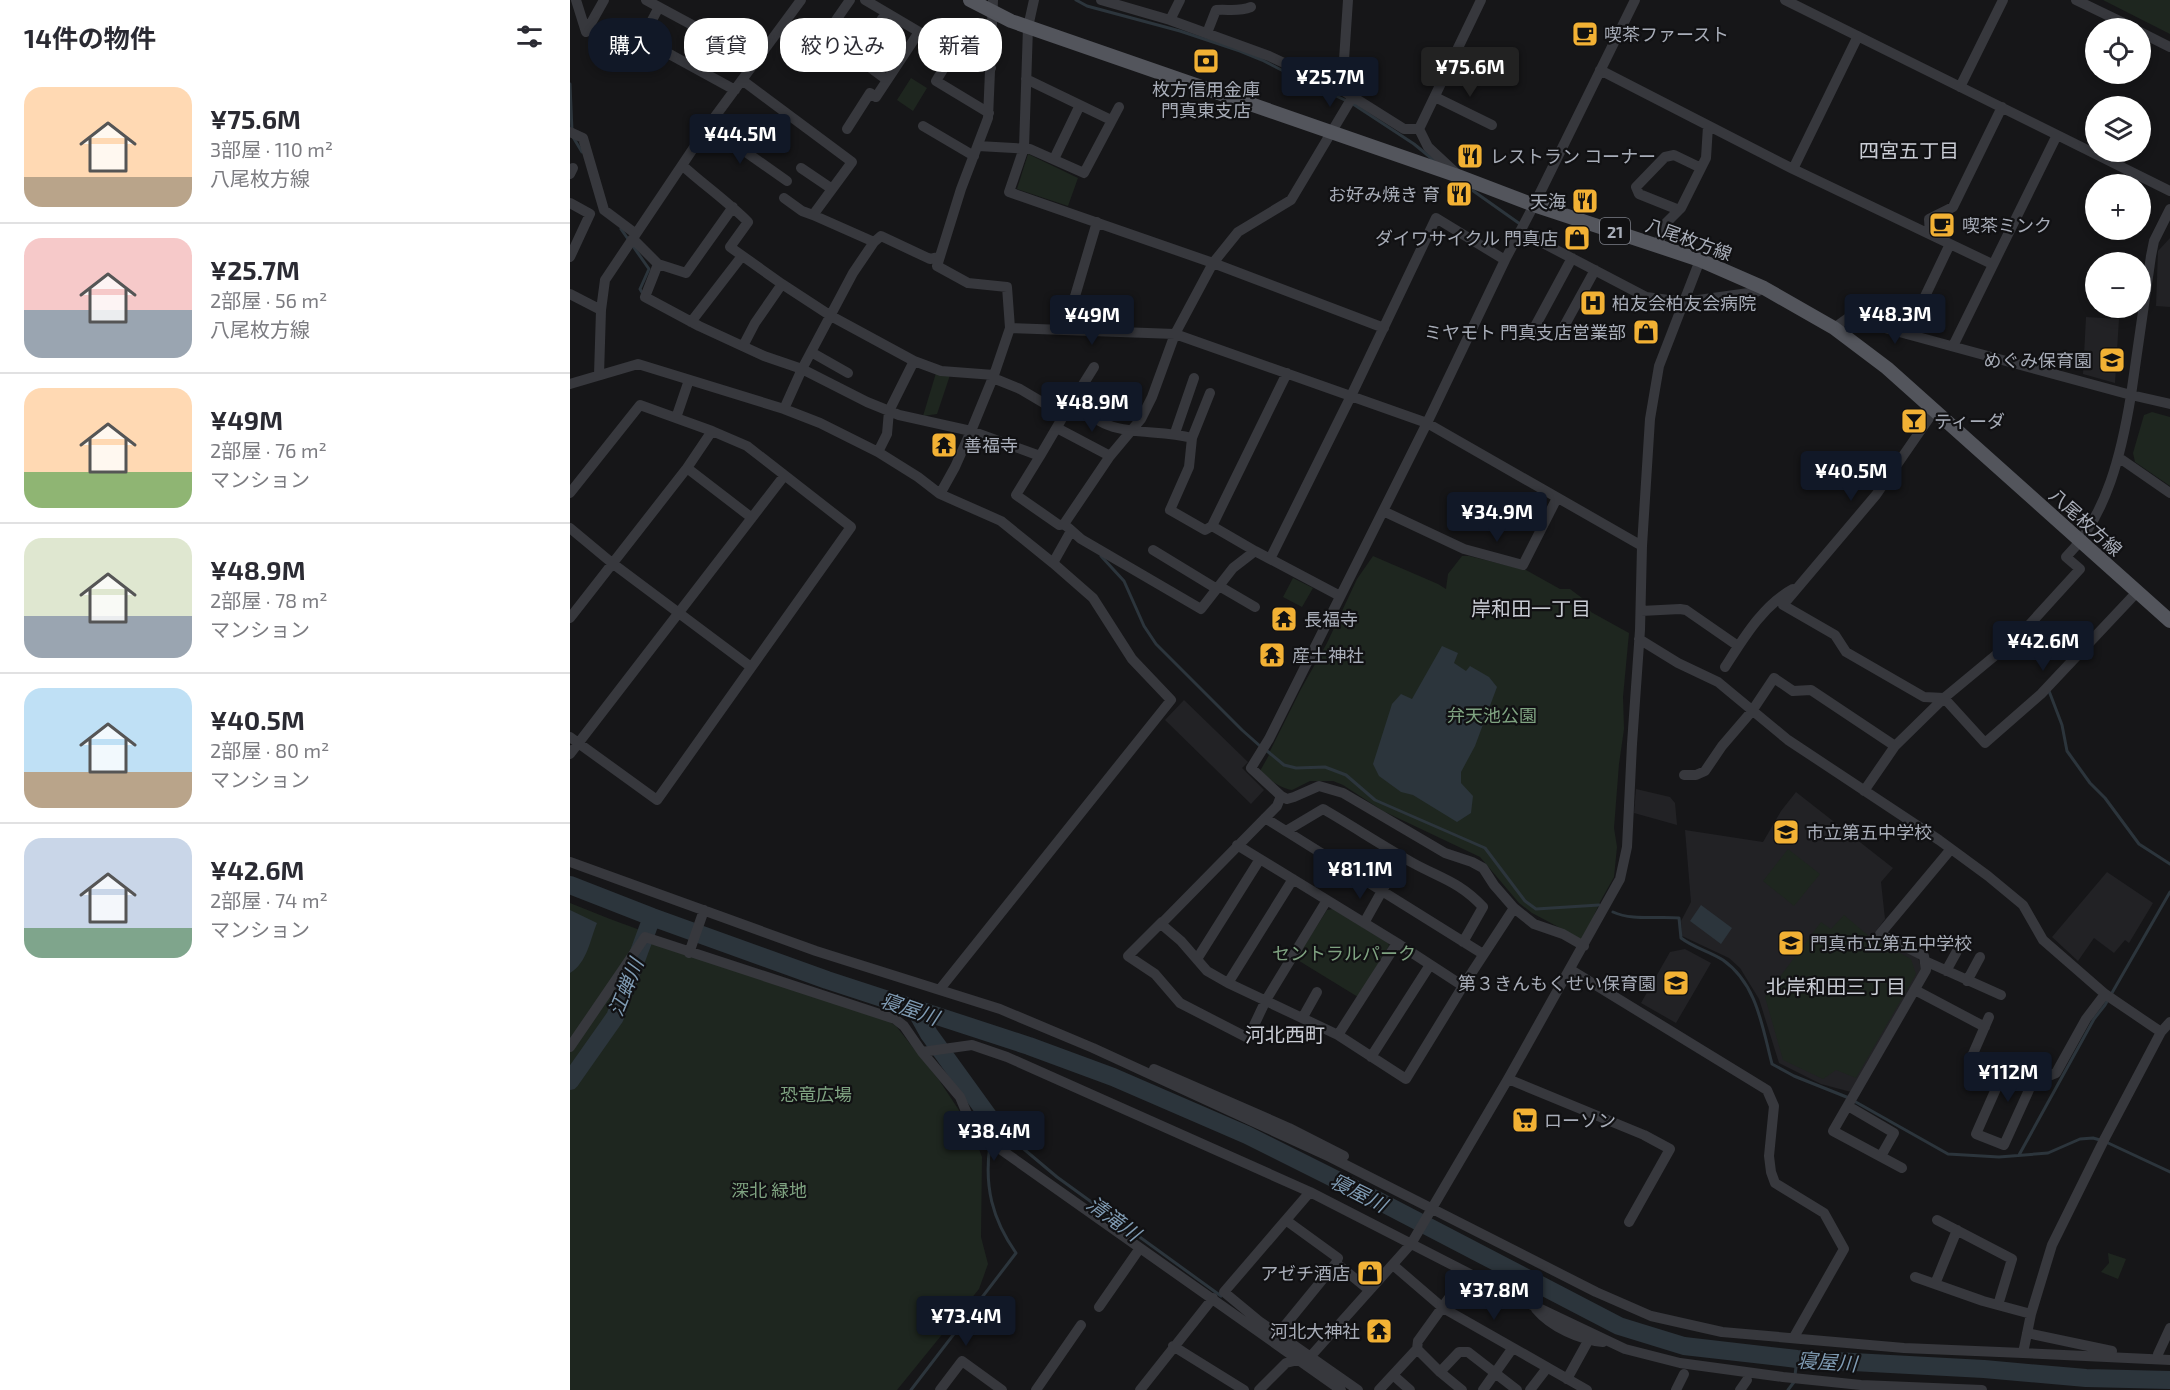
<!DOCTYPE html>
<html lang="ja">
<meta charset="utf-8">
<style>
body{margin:0;font-family:"Exo 2","Noto Sans JP",sans-serif;background:#f7f7f7;color:#2b2b33;height:100vh;display:flex;flex-direction:column;font-size:22px;white-space:nowrap}
*{box-sizing:border-box;margin:0}
p{font-size:20px;color:#7c7c81}
.icon{flex:none;width:33px;height:33px;fill:none;stroke:currentColor;stroke-width:2;stroke-linecap:round;stroke-linejoin:round}
.map{position:relative;flex:1;overflow:hidden}
.panel{display:flex;flex-direction:column;background:#fff;width:570px}
.panel>*{flex:none}
.guide{position:absolute;left:18px;top:18px;width:570px;height:54px;display:flex;gap:12px}
.tools{position:absolute;left:1515px;top:18px;display:grid;gap:12px}
.tools a{display:grid;place-items:center;width:66px;height:66px;border-radius:50%;background:#fff;box-shadow:0 3px 9px #0003;font-size:30px}
.price{position:absolute;translate:-50% -51px;padding:0 14px;border-radius:6px;background:#111827;color:#fff;font-size:20px;line-height:39px;filter:drop-shadow(0 2px 3px #0008)}
.price::after{content:'';position:absolute;left:50%;top:36px;width:18px;height:14px;margin-left:-9px;background:inherit;clip-path:polygon(0 0,100% 0,50% 100%)}
.price.on{background:#222;color:#fff}
ul{padding:0;list-style:none}
li{display:flex;align-items:center;gap:18px;height:150px;padding:0 24px}
li+li{border-top:2px solid #e1e1e2}
li span{display:grid;place-items:center;flex:none;width:168px;height:120px;border-radius:18px;color:#555}
li>.icon{margin-inline-start:auto}
span .icon{width:72px;height:72px;fill:#fffc;stroke-width:1}
li b{font-size:26px}
h2{display:flex;justify-content:space-between;align-items:center;height:72px;padding:0 24px;font-size:26px}
.tag{padding:0 21px;border-radius:24px;background:#fff;box-shadow:0 3px 9px #0003;font-size:21px;line-height:54px}
.tag.on{background:#111827;color:#fff}
main{display:flex;flex:1;min-height:0}
.map>svg:first-child{display:block}
.built{fill:#222225}
.green{fill:#1e261f}
.water{fill:#2c353c}
.lines{fill:none;stroke-linecap:round;stroke-linejoin:round}
.stream{stroke:#2c353c;stroke-width:3}
.river{stroke:#2c353c;stroke-width:18}
.minor{stroke:#37383d;stroke-width:10}
.major{stroke:#53555c;stroke-width:14}
.labels{text-anchor:middle;dominant-baseline:central;stroke-width:4.5;stroke-linejoin:round;paint-order:stroke}
.shield{fill:#111113;stroke:#7b7e86;stroke-width:1.5}
.shield-label{font-size:16px;font-weight:bold;fill:#a8adb8}
.poi-label{font-size:18px;fill:#a8adb8;stroke:#111113;text-anchor:start}
.street-label{font-size:18px;fill:#a8adb8;stroke:#111113}
.park-label{font-size:18px;fill:#7fa381;stroke:#111113}
.neighbourhood-label{font-size:20px;fill:#c9ccd4;stroke:#111113}
.water-label{font-size:20px;font-style:italic;fill:#7f9bb3;stroke:#111113}
</style>
<main>
<section class="panel">
<h2>14件の物件<svg class="icon" aria-label="filters" viewBox="0 0 24 24"><path d="M4 7h16M4 17h16"/><circle cx="9" cy="7" r="2"/><circle cx="15" cy="17" r="2"/></svg></h2>
<ul>
<li><span style="background:linear-gradient(#ffd9b3 75%,#b9a48a 0)"><svg class="icon" aria-label="home" viewBox="0 0 24 24"><path d="M3 11l9-7 9 7M6 9v11h12V9"/></svg></span><div><b>¥75.6M</b><p>3部屋 · 110 m²</p><p>八尾枚方線</p></div></li>
<li><span style="background:linear-gradient(#f6c9c9 60%,#9aa5b1 0)"><svg class="icon" aria-label="home" viewBox="0 0 24 24"><path d="M3 11l9-7 9 7M6 9v11h12V9"/></svg></span><div><b>¥25.7M</b><p>2部屋 · 56 m²</p><p>八尾枚方線</p></div></li>
<li><span style="background:linear-gradient(#ffd9b3 70%,#8fb573 0)"><svg class="icon" aria-label="home" viewBox="0 0 24 24"><path d="M3 11l9-7 9 7M6 9v11h12V9"/></svg></span><div><b>¥49M</b><p>2部屋 · 76 m²</p><p>マンション</p></div></li>
<li><span style="background:linear-gradient(#dfe7d0 65%,#9aa5b1 0)"><svg class="icon" aria-label="home" viewBox="0 0 24 24"><path d="M3 11l9-7 9 7M6 9v11h12V9"/></svg></span><div><b>¥48.9M</b><p>2部屋 · 78 m²</p><p>マンション</p></div></li>
<li><span style="background:linear-gradient(#bfe0f5 70%,#b9a48a 0)"><svg class="icon" aria-label="home" viewBox="0 0 24 24"><path d="M3 11l9-7 9 7M6 9v11h12V9"/></svg></span><div><b>¥40.5M</b><p>2部屋 · 80 m²</p><p>マンション</p></div></li>
<li><span style="background:linear-gradient(#c9d6e8 75%,#7fa58c 0)"><svg class="icon" aria-label="home" viewBox="0 0 24 24"><path d="M3 11l9-7 9 7M6 9v11h12V9"/></svg></span><div><b>¥42.6M</b><p>2部屋 · 74 m²</p><p>マンション</p></div></li>
</ul>
</section>
<div class="map">
<svg width="1600" height="1390" viewBox="0 0 1600 1390">
<rect width="100%" height="100%" fill="#161618"/>
<path class="built" d="M1600 238V307L1586 306 1588 251Z
M1516 317 1549 319 1545 383 1513 374Z
M614 700 678 762 672 768 694 790 681 804 595 720Z
M1066 789 1100 797 1105 803 1107 825 1064 813Z
M1226 792 1323 868 1311 882 1315 919 1303 935 1348 958 1352 969 1281 1092 1251 1084 1209 1063 1189 999 1170 968 1159 958 1112 936 1111 921 1121 902 1115 830 1193 842 1211 811Z
M1537 872 1583 903 1559 943 1555 940 1544 953 1524 938 1508 961 1482 937Z
M1115 949 1141 963 1106 1023 1071 1003 1100 952Z"/>
<path class="green" d="M1532 0H1600V34L1533 0Z
M341 78 357 88 343 111 327 100Z
M458 154 508 178 498 206 447 189Z
M366 373 380 375 367 414 353 416Z
M1582 412 1600 417V486L1565 462 1563 453 1574 415Z
M803 556 868 584 876 589 878 574 892 556H899L956 570 990 589H1000L1012 598 1021 612 1059 633 1053 697 1054 729 1049 764 1044 828 1047 847 1044 877 1030 902 1022 920 1011 939 962 913 949 903 910 857 813 811 773 785 763 781H740L722 790C710 788 700 780 690 771L699 755 675 733 699 753 731 689 757 643 787 579Z
M723 578 743 588 732 607 713 597Z
M1218 849 1250 874 1224 906 1193 881Z
M0 903 40 919 318 1021 326 1026 369 1080 402 1130 412 1157 411 1237 418 1264 409 1289 327 1390H0Z
M763 909 818 943 819 946 788 997 726 959 757 910Z
M1274 915 1301 938 1341 959 1346 974 1286 1078 1266 1070 1253 1079 1213 1060 1195 997 1251 922 1261 929Z
M1538 1253 1556 1259 1548 1279 1531 1272 1539 1263Z"/>
<path class="water" d="M872 646 888 653 884 663 896 671 900 666 919 677 927 687 905 746 891 772V783L903 796 901 813 887 822 843 795 831 792 809 776 803 764 822 704 831 694 842 699Z
M1131 905 1162 928 1151 944 1120 921Z
M0 910 27 923C20 940 17 963 0 973Z"/>
<g class="lines">
<path class="stream" d="M506 0 517 6 610 31 670 51 692 60 729 79 777 101
M0 84 2 131
M783 104 844 144 866 162
M3 137 12 152
M892 183 950 224
M51 229 79 269 70 289 73 294
M531 556 554 581 574 626 586 644 672 730 690 746
M1479 691 1492 725 1497 751 1520 783 1535 798 1569 844 1600 864
M696 750 714 765 726 768 755 767 776 775 805 800 915 848 955 901 966 909 1029 905
M1043 912C1062 921 1087 916 1109 918L1111 938C1124 948 1139 951 1153 960 1187 984 1192 1026 1202 1064L1224 1076 1279 1098
M1284 1101 1378 1154 1429 1157 1478 1153 1510 1139 1523 1138 1530 1140
M421 1138 424 1124 487 1177 651 1296
M1536 1142 1600 1172
M1449 1155 1524 1019 1535 1005 1600 892
M1225 1375 1227 1359
M341 1390 446 1253C422 1219 414 1186 420 1145
M1218 1390 1224 1382"/>
<path class="river" d="M0 885 82 917 257 980 459 1046 543 1077 677 1135 807 1200 1049 1326 1114 1346 1227 1359 1414 1369 1516 1378 1600 1380
M345 1009 359 1034 424 1124
M0 1081 45 1017 82 917"/>
<path class="minor" d="M6 0 16 32 34 0
M76 0 187 60
M295 0 351 33 421 68
M464 0 458 27 454 148 439 192 643 263 814 328
M531 0 600 20 699 56 772 90
M778 0 772 90 834 129H849
M1215 0 1600 191
M1506 0 1564 28
M89 7 72 39 165 90
M316 13 286 57 317 80
M600 20 610 0
M1570 32 1600 47
M637 33 646 10C659 9 668 12 681 7
M255 36 280 0
M385 50 366 81 419 113
M1030 70 1223 169 1422 264
M456 79 541 120
M172 80 282 162 243 215 304 242
M1390 87 1433 0
M865 97 922 125
M139 126 217 181
M353 126 404 156
M277 129 300 93 306 97 349 32
M849 129 911 0
M849 129 858 147 887 174
M0 132 13 138 34 210 66 234
M408 146 460 149 514 173 549 107
M484 159 510 105
M113 166C134 185 158 202 178 222L160 247 212 284 261 316 344 361 371 371 424 375
M231 168 262 189
M1223 169 1288 36
M0 174 3 168
M214 198 232 211 243 215
M0 203 20 214 0 257
M1600 209 1584 241 1581 256 1561 395 1600 404
M1109 210 1069 194 1066 187 1095 157 1104 155 1131 168
M950 231 1076 297 1114 302 1186 292 1194 288
M1360 234 1359 219 1383 207 1432 107
M63 239 88 264 116 273 163 207
M1088 245 1096 223 1111 208 1136 158 1138 126
M88 264 75 297 129 326 194 356 232 369 297 402 329 415 401 431 470 456 494 415
M0 294 31 310
M121 322 172 256
M440 328 605 334 857 423 1072 546
M1264 328 1278 318 1561 395C1552 451 1537 516 1496 557L1510 569 1450 635 1374 698 1325 746 1294 791
M495 330 527 222
M992 330 1025 270
M962 332 1002 258
M1337 334 1380 244
M173 346 185 323 212 284
M1383 346 1487 135
M241 352 278 373
M29 375 31 310 35 280 141 122 231 0
M423 378 450 389 494 415 524 367
M0 384 68 364 214 409 250 423 308 452 348 477 370 494 431 521 483 563 523 598 562 659 601 700 370 989
M640 393 622 438 619 467 600 510 635 530 642 526
M506 395C530 443 580 426 622 438
M214 409 232 369 283 273 304 242 311 236 360 259 369 257
M1364 411 1306 495 1213 605 1265 635 1276 652 1354 697 1374 698 1415 743 1471 694 1567 592
M106 418 119 380
M487 428 540 456
M605 433 624 378
M308 452 317 434 319 411 344 361
M470 456 446 495 489 525 494 524
M1548 457 1600 493
M117 468 182 518
M0 493 70 405 142 431 177 446 281 527 87 800 0 737
M370 494 385 467 401 431 424 375 440 328 437 287 398 283 367 266 391 189 418 118 423 0
M813 511 894 549 953 565 987 498
M0 528 42 563 181 667
M583 550 647 589
M685 551 642 526 717 373
M700 559 781 396 866 218 935 260
M483 563 501 531
M649 586 685 607
M770 596 685 551 663 568 631 609 511 539 494 524 540 456 571 419 582 397 605 334 643 263 668 232 721 200 783 96
M1071 611 1110 609 1116 610 1168 646
M0 618 117 468 142 431
M1069 639 1108 663 1148 682 1218 740 1369 840 1418 876 1453 905 1473 940 1535 994 1591 1032
M1155 667C1173 639 1193 605 1223 589
M0 754 214 476
M1114 775H1126L1135 771 1152 746 1182 711 1204 678 1223 691 1241 690 1325 746
M711 796 717 799 724 797 749 786 773 793 875 853 902 862 913 868 924 885 944 908
M695 818 913 954
M716 831 753 809 755 810C784 827 813 846 843 863 870 878 890 882 913 907L893 942
M667 845 827 943 893 986
M0 862 246 951 430 1009 523 1048 760 1157 1026 1292 1081 1316 1152 1332 1334 1348 1453 1353 1461 1314 1482 1245 1535 1138 1591 1032 1600 1022
M592 922 558 956 585 974 610 1003 678 1038 696 1000 757 900
M794 923 831 857
M1014 946 993 934 964 924 944 908 893 986 836 1079 768 1035 658 983 637 971 611 941 591 924 707 806 711 796 681 768 699 739 857 423 935 260 964 205 1065 0
M119 953 134 910
M627 959 690 859
M1355 961 1431 995
M1001 970 1197 1090 1204 1106 1199 1156 1201 1172 1205 1183 1254 1213 1274 1249 1224 1337
M1376 971 1391 944
M1397 981 1410 957
M658 983 723 879
M1345 990 1415 1027
M733 1017 747 992
M768 1035 827 943
M0 1047 75 937 325 1019 334 1026 352 1052 390 1097 403 1128 413 1137 771 1390
M352 1052 402 1045 437 1057 740 1192 939 1294 1055 1349 1110 1363 1213 1377 1291 1385 1412 1390
M801 1057 860 965
M1399 1063 1419 1017
M584 1069 719 1128 774 1156
M1468 1070 1434 1145 1406 1134 1440 1057 1481 1075 1486 1073 1516 1019 1535 994
M938 1079 1074 1135 1100 1149 1059 1222
M1278 1106 1324 1133 1311 1156
M1332 1168 1263 1131 1356 970 1354 956 1310 934 1381 849
M740 1192 654 1292 689 1321 788 1390
M1367 1220 1442 1259 1428 1305
M717 1221 768 1258 766 1263 799 1290
M823 1265 873 1308 1017 1390
M1345 1277 1413 1301 1461 1314
M1365 1284 1387 1230
M529 1307 570 1248
M966 1309C981 1327 1010 1340 1033 1342
M1457 1333 1542 1351
M708 1334 766 1263
M603 1346 674 1390
M847 1349 870 1372 892 1390
M1453 1353 1600 1360
M1588 1354 1600 1328
M870 1372 889 1352H898L947 1390
M823 1375 840 1390
M997 1379 1018 1341
M370 1390 392 1361 432 1390
M466 1390 511 1325
M570 1390 643 1298
M689 1390 716 1363 740 1357 841 1244 938 1079 1050 879 1057 847 1062 744 1070 630 1072 546 1080 419 1089 366 1130 260
M809 1390 847 1349 848 1341 897 1273
M913 1390 942 1349
M960 1390 977 1368
M1106 1390 1114 1374
M1170 1390 1177 1380"/>
<path class="major" d="M400 0 441 21 888 176 964 205 1130 260 1194 288 1264 328 1317 368 1600 621"/>
</g>
<defs>
<symbol id="cafe-square" viewBox="-11 -11 22 22"><rect x="-9" y="-9" width="18" height="18" rx="4" fill="#f2b134" stroke="#111113"/><path d="M-5.5-4.5H6V0H3Q3 3.5 0 3.5H-2.5Q-5.5 3.5-5.5 0ZM3-3.2v2h1.7v-2ZM-6 4.5H4V6H-6Z" fill="#111"/></symbol>
<symbol id="bank-square" viewBox="-11 -11 22 22"><rect x="-9" y="-9" width="18" height="18" rx="4" fill="#f2b134" stroke="#111113"/><path d="M-6-4H6V4H-6ZM0-2.3a2.3 2.3 0 1 0 0 4.6a2.3 2.3 0 1 0 0-4.6Z" fill="#111"/></symbol>
<symbol id="restaurant-square" viewBox="-11 -11 22 22"><rect x="-9" y="-9" width="18" height="18" rx="4" fill="#f2b134" stroke="#111113"/><path d="M-5-6h1v4h1v-4h1v4h1v-4h1v5L-1.5 .5V6h-2V.5L-5-1ZM5-6V6H3V1.5H1.5Q1.5-4 5-6Z" fill="#111"/></symbol>
<symbol id="shop-square" viewBox="-11 -11 22 22"><rect x="-9" y="-9" width="18" height="18" rx="4" fill="#f2b134" stroke="#111113"/><path d="M-5-2.5h2.3a2.7 3.5 0 0 1 5.4 0H5L5.5 6h-11ZM-1.5-2.5h3a1.5 2.3 0 0 0-3 0Z" fill="#111"/></symbol>
<symbol id="hospital-square" viewBox="-11 -11 22 22"><rect x="-9" y="-9" width="18" height="18" rx="4" fill="#f2b134" stroke="#111113"/><path d="M-5-5h3v3.5h4V-5h3V5h-3V1.5h-4V5h-3Z" fill="#111"/></symbol>
<symbol id="school-square" viewBox="-11 -11 22 22"><rect x="-9" y="-9" width="18" height="18" rx="4" fill="#f2b134" stroke="#111113"/><path d="M0-5L7-2L0 1L-7-2ZM-4 1L0 2.5L4 1V4Q0 6-4 4Z" fill="#111"/></symbol>
<symbol id="bar-square" viewBox="-11 -11 22 22"><rect x="-9" y="-9" width="18" height="18" rx="4" fill="#f2b134" stroke="#111113"/><path d="M-6-5H6L.8 .8V4.5H3.5V6h-7V4.5H-.8V.8Z" fill="#111"/></symbol>
<symbol id="temple-square" viewBox="-11 -11 22 22"><rect x="-9" y="-9" width="18" height="18" rx="4" fill="#f2b134" stroke="#111113"/><path d="M0-6L5-2H3V0L6.5 2.5H4V6H1.5V3h-3V6H-4V2.5H-6.5L-3 0V-2H-5Z" fill="#111"/></symbol>
<symbol id="supermarket-square" viewBox="-11 -11 22 22"><rect x="-9" y="-9" width="18" height="18" rx="4" fill="#f2b134" stroke="#111113"/><path d="M-6-5.5h2.5l.6 2H6L4.5 2H-2.5L-4.4-4H-6ZM-1.5 3.2a1.3 1.3 0 1 0 .1 0ZM3 3.2a1.3 1.3 0 1 0 .1 0Z" fill="#111"/></symbol>
</defs>
<g fill-rule="evenodd">
<use href="#cafe-square" x="1000" y="19" width="30" height="30"/>
<use href="#bank-square" x="621" y="46" width="30" height="30"/>
<use href="#restaurant-square" x="885" y="141" width="30" height="30"/>
<use href="#restaurant-square" x="874" y="179" width="30" height="30"/>
<use href="#restaurant-square" x="1000" y="186" width="30" height="30"/>
<use href="#cafe-square" x="1357" y="210" width="30" height="30"/>
<use href="#shop-square" x="992" y="223" width="30" height="30"/>
<use href="#hospital-square" x="1008" y="288" width="30" height="30"/>
<use href="#shop-square" x="1061" y="317" width="30" height="30"/>
<use href="#school-square" x="1527" y="345" width="30" height="30"/>
<use href="#bar-square" x="1329" y="406" width="30" height="30"/>
<use href="#temple-square" x="359" y="430" width="30" height="30"/>
<use href="#temple-square" x="699" y="604" width="30" height="30"/>
<use href="#temple-square" x="687" y="640" width="30" height="30"/>
<use href="#school-square" x="1201" y="817" width="30" height="30"/>
<use href="#school-square" x="1206" y="928" width="30" height="30"/>
<use href="#school-square" x="1091" y="968" width="30" height="30"/>
<use href="#supermarket-square" x="940" y="1105" width="30" height="30"/>
<use href="#shop-square" x="785" y="1258" width="30" height="30"/>
<use href="#temple-square" x="794" y="1316" width="30" height="30"/>
</g>
<g class="labels">
<rect class="shield" x="1030" y="218" width="30" height="26" rx="4.5"/>
<g class="shield-label">
<text x="1045" y="231">21</text>
</g>
<g class="poi-label">
<text x="1034" y="34">喫茶ファースト</text>
<text x="636" y="89" text-anchor="middle">枚方信用金庫<tspan x="636" dy="21">門真東支店</tspan></text>
<text x="920" y="156">レストラン コーナー</text>
<text x="870" y="194" text-anchor="end">お好み焼き 育</text>
<text x="996" y="201" text-anchor="end">天海</text>
<text x="1392" y="225">喫茶ミンク</text>
<text x="988" y="238" text-anchor="end">ダイワサイクル 門真店</text>
<text x="1042" y="303">柏友会柏友会病院</text>
<text x="1056" y="332" text-anchor="end">ミヤモト 門真支店営業部</text>
<text x="1522" y="360" text-anchor="end">めぐみ保育園</text>
<text x="1364" y="421">ティーダ</text>
<text x="394" y="445">善福寺</text>
<text x="734" y="619">長福寺</text>
<text x="722" y="655">産土神社</text>
<text x="1236" y="832">市立第五中学校</text>
<text x="1240" y="943">門真市立第五中学校</text>
<text x="1086" y="983" text-anchor="end">第３きんもくせい保育園</text>
<text x="974" y="1120">ローソン</text>
<text x="780" y="1273" text-anchor="end">アゼチ酒店</text>
<text x="790" y="1331" text-anchor="end">河北大神社</text>
</g>
<g class="street-label">
<text transform="translate(1119 239) rotate(20)">八尾枚方線</text>
<text transform="translate(1516 522) rotate(42)">八尾枚方線</text>
</g>
<g class="park-label">
<text x="922" y="715">弁天池公園</text>
<text x="774" y="953">セントラルパーク</text>
<text x="246" y="1094">恐竜広場</text>
<text x="199" y="1190">深北 緑地</text>
</g>
<g class="neighbourhood-label">
<text x="1339" y="150">四宮五丁目</text>
<text x="961" y="608">岸和田一丁目</text>
<text x="1266" y="986">北岸和田三丁目</text>
<text x="715" y="1034">河北西町</text>
</g>
<g class="water-label">
<text transform="translate(55 987) rotate(-68)">江蝉川</text>
<text transform="translate(340 1008) rotate(19)">寝屋川</text>
<text transform="translate(789 1192) rotate(27)">寝屋川</text>
<text transform="translate(544 1218) rotate(36)">清滝川</text>
<text transform="translate(1257 1361) rotate(4)">寝屋川</text>
</g>
</g>
</svg>
<div class="tools">
<a><svg class="icon" aria-label="locate" viewBox="0 0 24 24"><circle cx="12" cy="12" r="6"/><path d="M12 2v4M12 18v4M2 12h4M18 12h4"/></svg></a>
<a><svg class="icon" aria-label="layers" viewBox="0 0 24 24"><path d="M12 4l9 5-9 5-9-5zM3 14l9 5 9-5"/></svg></a>
<a>+</a>
<a>−</a>
</div>
<b class="price on" style="left:900px;top:98px">¥75.6M</b>
<b class="price" style="left:760px;top:108px">¥25.7M</b>
<b class="price" style="left:170px;top:165px">¥44.5M</b>
<b class="price" style="left:1325px;top:345px">¥48.3M</b>
<b class="price" style="left:522px;top:346px">¥49M</b>
<b class="price" style="left:522px;top:433px">¥48.9M</b>
<b class="price" style="left:1281px;top:502px">¥40.5M</b>
<b class="price" style="left:927px;top:543px">¥34.9M</b>
<b class="price" style="left:1473px;top:672px">¥42.6M</b>
<b class="price" style="left:790px;top:900px">¥81.1M</b>
<b class="price" style="left:1438px;top:1103px">¥112M</b>
<b class="price" style="left:424px;top:1162px">¥38.4M</b>
<b class="price" style="left:924px;top:1321px">¥37.8M</b>
<b class="price" style="left:396px;top:1347px">¥73.4M</b>
<div class="guide">
<a class="tag on">購入</a>
<a class="tag">賃貸</a>
<a class="tag">絞り込み</a>
<a class="tag">新着</a>
</div>
</div>
</main>
